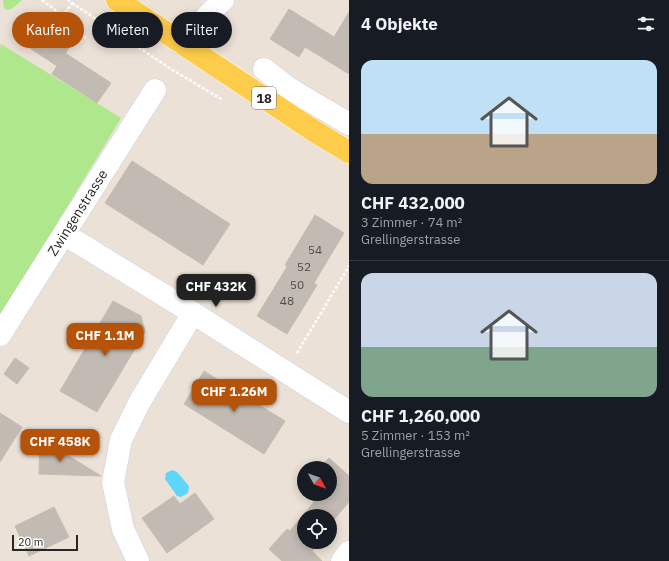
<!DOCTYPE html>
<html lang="de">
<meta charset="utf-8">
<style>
body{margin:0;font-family:"IBM Plex Sans",sans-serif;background:#20242c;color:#f1f3f6;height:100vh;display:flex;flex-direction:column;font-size:15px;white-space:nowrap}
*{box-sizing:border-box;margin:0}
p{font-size:13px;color:#9ea1a6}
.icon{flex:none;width:22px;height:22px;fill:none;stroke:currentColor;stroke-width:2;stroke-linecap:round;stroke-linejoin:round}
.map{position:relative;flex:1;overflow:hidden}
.sheet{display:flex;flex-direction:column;background:#171b24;width:320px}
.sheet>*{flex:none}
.guide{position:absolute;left:12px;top:12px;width:277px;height:36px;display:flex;gap:8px}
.needle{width:26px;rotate:130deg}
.buttons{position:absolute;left:297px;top:461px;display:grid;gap:8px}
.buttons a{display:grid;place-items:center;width:40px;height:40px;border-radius:50%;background:#171b24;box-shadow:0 2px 10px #0003;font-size:20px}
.scale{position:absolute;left:12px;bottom:10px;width:66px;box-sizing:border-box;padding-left:4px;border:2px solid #272727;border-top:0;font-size:11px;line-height:14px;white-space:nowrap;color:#272727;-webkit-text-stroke:3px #fff;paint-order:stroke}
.price{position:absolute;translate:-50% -34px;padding:0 9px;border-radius:8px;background:#b45309;color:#fff;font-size:13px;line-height:26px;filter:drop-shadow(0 1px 2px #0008)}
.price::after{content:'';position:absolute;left:50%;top:24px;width:12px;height:9px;margin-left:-6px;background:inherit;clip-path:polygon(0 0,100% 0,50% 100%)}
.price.selected{background:#222;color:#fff}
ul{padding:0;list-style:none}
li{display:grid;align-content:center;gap:8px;height:212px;padding:0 12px}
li+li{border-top:1px solid #363941}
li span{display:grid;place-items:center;height:124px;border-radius:12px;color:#555}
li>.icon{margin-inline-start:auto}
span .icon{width:72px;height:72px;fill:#fffc;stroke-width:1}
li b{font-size:17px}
h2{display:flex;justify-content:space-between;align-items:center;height:48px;padding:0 12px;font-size:17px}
.tag{padding:0 14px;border-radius:18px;background:#171b24;box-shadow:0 2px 10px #0003;font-size:14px;line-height:36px}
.tag.selected{background:#b45309;color:#fff}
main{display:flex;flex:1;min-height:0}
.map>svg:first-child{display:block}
.green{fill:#afe88c}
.water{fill:#5dd6f9}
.building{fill:#c2bbb3;stroke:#c6bdb0}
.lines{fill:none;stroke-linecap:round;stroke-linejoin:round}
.street-casing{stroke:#cbd1e2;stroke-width:23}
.primary-casing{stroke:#fff;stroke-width:23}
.path{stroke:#fff;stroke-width:2.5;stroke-dasharray:3 2;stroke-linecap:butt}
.street{stroke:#fff;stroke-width:22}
.primary{stroke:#fdcc4a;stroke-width:22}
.labels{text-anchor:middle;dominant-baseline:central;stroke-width:3;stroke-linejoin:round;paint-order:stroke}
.number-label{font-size:12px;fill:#4e4c4a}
.shield{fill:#fff;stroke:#686868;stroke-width:1}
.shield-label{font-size:13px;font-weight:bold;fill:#272727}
.street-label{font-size:14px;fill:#272727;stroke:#fff}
</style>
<main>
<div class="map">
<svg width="349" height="561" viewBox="0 0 349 561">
<rect width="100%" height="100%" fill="#ebe1d6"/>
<path class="green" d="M3 0H22L13 8 8 10 4 8Z
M1 44 121 118 0 317V48Z"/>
<path class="water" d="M172 470 177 472 189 486 188 493 181 497 177 496 165 479 166 473Z"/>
<path class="building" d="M289 9 334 37 349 12V74L305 47 299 57 270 39Z
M48 14 78 34 57 66 27 46Z
M65 53 111 83 97 103 52 74Z
M132 161 230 224 203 265 105 203Z
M315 215 344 233 314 283 317 285 287 334 257 316 287 267 285 265Z
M113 301 141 316 145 332 97 412 60 391Z
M15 358 29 368 17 384 4 374Z
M204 371 285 421 264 454 184 404Z
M0 413 22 427 0 462Z
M40 438 101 476 39 474Z
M329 458 349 476V502L330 524V516H304V542H320L312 551 322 561H282L269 549 287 529 290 531 318 497 315 494H330V468H320Z
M195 493 214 519 167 553 142 518 174 496 180 504Z
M54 507 69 537 29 556 15 526Z"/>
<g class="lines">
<defs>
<g id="street">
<path d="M180 43 223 0"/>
<path d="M264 69 290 89 349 124"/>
<path d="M64 234 193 313 349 412"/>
<path id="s1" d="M0 335 155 90"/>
<path d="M138 561 123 529 113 482 121 440 139 403 193 313"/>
<path d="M342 561 349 552"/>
</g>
<path id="primary" d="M117 0 314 131 349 152"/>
</defs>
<use href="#street" class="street-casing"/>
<use href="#primary" class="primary-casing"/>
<path class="path" d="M42 0 63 16 72 3 68 0
M72 3 171 69 223 100
M63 16 86 38
M297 353 349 266"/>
<use href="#street" class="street"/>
<use href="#primary" class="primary"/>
</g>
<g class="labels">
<g class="number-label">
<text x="315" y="249">54</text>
<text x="304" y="266">52</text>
<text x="297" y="284">50</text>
<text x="287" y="300">48</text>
</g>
<rect class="shield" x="252" y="87" width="24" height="22" rx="3"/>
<g class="shield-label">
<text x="264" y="98">18</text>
</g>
<g class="street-label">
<text stroke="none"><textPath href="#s1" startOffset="145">Zwingenstrasse</textPath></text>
</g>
</g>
</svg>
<div class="buttons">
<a><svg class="needle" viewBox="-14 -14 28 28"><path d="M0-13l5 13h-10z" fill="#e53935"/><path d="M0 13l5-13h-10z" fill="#9ea1a6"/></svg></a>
<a><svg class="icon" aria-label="locate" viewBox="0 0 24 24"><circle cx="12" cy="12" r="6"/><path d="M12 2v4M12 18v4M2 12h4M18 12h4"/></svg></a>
</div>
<div class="scale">20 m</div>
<b class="price selected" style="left:216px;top:308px">CHF 432K</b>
<b class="price" style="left:105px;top:357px">CHF 1.1M</b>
<b class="price" style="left:234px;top:413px">CHF 1.26M</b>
<b class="price" style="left:60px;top:463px">CHF 458K</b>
<div class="guide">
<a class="tag selected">Kaufen</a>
<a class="tag">Mieten</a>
<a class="tag">Filter</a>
</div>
</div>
<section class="sheet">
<h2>4 Objekte<svg class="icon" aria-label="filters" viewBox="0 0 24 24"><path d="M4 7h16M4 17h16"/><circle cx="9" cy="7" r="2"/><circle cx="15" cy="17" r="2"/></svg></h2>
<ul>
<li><span style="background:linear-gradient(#bfe0f5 60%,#b9a48a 0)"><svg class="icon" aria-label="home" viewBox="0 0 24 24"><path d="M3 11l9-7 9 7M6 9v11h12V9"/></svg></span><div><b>CHF 432,000</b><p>3 Zimmer · 74 m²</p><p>Grellingerstrasse</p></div></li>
<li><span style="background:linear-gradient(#c9d6e8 60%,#7fa58c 0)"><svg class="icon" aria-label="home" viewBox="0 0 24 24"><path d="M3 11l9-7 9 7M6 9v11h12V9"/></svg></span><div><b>CHF 1,260,000</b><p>5 Zimmer · 153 m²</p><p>Grellingerstrasse</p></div></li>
</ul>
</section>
</main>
